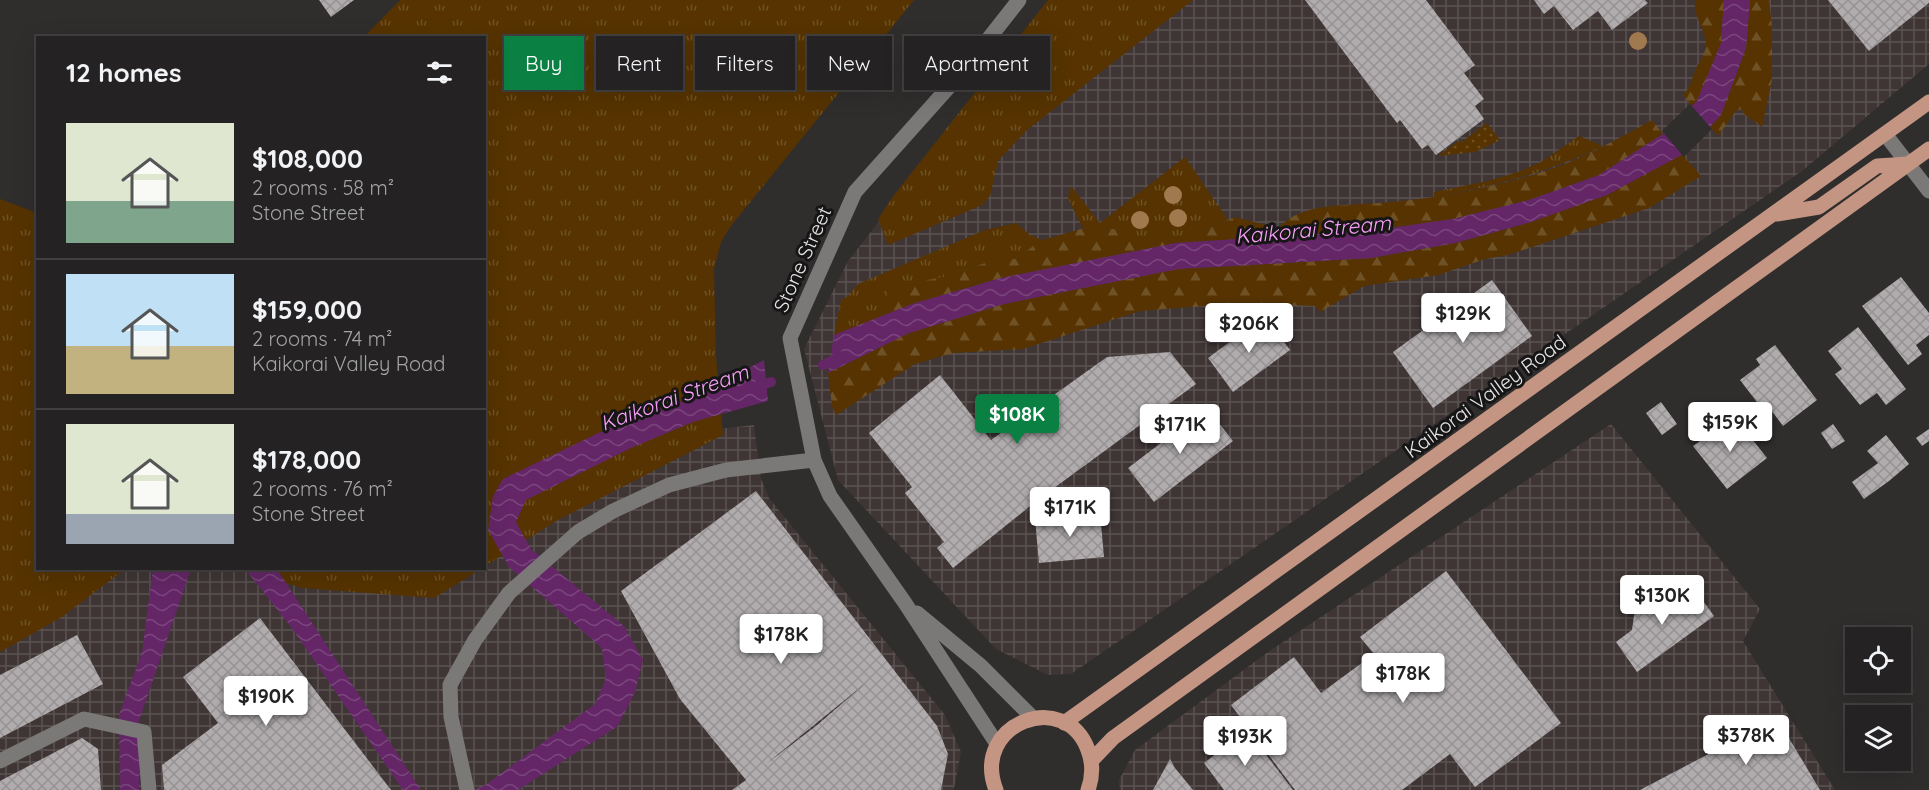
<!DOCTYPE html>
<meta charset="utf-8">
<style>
body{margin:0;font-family:Quicksand,sans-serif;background:#302f2f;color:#f1f3f6;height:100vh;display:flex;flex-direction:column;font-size:22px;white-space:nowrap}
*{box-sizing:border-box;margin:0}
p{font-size:20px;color:#a3a4a5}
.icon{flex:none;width:33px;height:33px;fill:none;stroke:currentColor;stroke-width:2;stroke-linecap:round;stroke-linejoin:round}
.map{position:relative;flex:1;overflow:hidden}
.drawer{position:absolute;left:36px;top:36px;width:450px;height:534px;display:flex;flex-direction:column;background:#242222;border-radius:0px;box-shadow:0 6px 24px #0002,0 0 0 2px #413f40}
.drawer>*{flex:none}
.top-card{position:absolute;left:504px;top:36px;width:570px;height:54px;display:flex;gap:12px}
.buttons{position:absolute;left:1845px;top:627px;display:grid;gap:12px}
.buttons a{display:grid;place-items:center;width:66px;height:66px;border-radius:0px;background:#242222;box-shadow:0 6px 24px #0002,0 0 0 2px #413f40;font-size:30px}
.price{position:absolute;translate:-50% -51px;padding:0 14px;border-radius:6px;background:#fff;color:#222;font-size:20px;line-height:39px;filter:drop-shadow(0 2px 3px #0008)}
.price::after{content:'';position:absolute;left:50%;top:36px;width:18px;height:14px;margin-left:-9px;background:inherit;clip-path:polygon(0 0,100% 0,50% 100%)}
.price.active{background:#0b8043;color:#fff}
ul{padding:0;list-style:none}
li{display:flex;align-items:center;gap:18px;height:150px;padding:0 30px}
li+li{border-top:2px solid #413f40}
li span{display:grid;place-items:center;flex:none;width:168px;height:120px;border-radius:0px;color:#555}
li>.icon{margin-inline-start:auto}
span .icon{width:72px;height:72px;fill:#fffc;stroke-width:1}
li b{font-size:26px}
h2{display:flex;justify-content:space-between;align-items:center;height:72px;padding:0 30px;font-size:26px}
.pill{padding:0 21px;border-radius:0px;background:#242222;box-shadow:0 6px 24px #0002,0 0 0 2px #413f40;font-size:21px;line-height:54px}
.pill.active{background:#0b8043;color:#fff}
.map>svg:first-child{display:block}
.industrial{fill:url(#industrial-grid)}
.grass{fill:url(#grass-tufts)}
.forest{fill:url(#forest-firs)}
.park{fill:url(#park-dots)}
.water{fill:url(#water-waves)}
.pier{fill:#302d2d}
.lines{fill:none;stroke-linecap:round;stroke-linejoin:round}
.stream{stroke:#642667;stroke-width:10}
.building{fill:url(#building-cross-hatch);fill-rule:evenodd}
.minor{stroke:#7b7878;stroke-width:15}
.major{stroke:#c39582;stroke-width:15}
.tree{fill:#a0794e}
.labels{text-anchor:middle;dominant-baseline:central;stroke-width:6;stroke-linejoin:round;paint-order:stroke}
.street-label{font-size:20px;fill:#e8e6e6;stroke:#171616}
.water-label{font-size:21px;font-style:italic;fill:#f79ff9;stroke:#171616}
</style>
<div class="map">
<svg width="1929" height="790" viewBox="0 0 1929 790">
<defs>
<pattern id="industrial-grid" width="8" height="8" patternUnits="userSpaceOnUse" patternTransform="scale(1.5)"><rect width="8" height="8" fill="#3f3535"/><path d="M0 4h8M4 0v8" fill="none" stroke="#5b5252"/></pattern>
<pattern id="grass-tufts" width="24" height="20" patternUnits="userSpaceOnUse" patternTransform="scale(1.5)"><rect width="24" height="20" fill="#563300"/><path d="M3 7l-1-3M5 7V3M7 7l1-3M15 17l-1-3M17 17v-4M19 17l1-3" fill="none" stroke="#6e5125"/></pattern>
<pattern id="forest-firs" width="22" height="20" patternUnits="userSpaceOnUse" patternTransform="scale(1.5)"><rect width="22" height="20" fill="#563300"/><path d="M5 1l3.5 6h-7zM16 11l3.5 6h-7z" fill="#6e5125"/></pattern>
<pattern id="park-dots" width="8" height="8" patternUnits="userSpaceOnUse" patternTransform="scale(1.5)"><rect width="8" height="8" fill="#563300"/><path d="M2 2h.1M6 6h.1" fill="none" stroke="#6e5125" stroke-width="1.8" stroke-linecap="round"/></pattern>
<pattern id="water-waves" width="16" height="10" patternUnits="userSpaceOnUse" patternTransform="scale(1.5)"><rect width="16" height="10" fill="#642667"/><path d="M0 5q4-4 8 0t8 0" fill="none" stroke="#7a467d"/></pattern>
<pattern id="building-cross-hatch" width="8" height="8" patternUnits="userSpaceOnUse" patternTransform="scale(1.5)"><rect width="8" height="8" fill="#b0acae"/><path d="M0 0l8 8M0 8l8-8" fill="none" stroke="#969294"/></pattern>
</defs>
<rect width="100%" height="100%" fill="#302d2d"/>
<path class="industrial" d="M1053 0H1929V64L1802 171 1071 674 1048 675 996 649 838 480 804 349 848 261Z
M1611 424 1760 609 1743 641 1835 790H1120L1119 780 1135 750 1268 652Z
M754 425 761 479 769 498 945 715 961 752 955 784 953 790H0V609L70 569 484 568 485 464 629 439Z"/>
<path class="grass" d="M400 0H914L730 227 721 242 714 269 716 356 723 435 558 520 485 566 484 38H363Z
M1048 0H1193L1027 130 998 161 990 196 982 205 888 245 878 219 894 195Z
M1579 136 1603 146C1549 172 1493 187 1434 197V192L1488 181 1518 172 1541 162Z
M1185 157 1228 220 1191 236H1128L1119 230 1100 227 1083 229 1068 198 1071 186 1100 223Z
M0 199 37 213 38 568 125 569 62 617 0 652Z
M1016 223 1030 235 1042 240 1015 259H996L952 275 879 311 878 318 834 335 841 300 848 296 858 284 985 230Z
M238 569H481L434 598 303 588Z"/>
<path class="forest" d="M1695 0H1724L1721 43 1697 101 1692 106 1683 95C1691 87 1691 81 1695 71 1698 63 1706 53 1706 45 1706 28 1693 19 1695 0Z
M1750 0H1769L1772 27V80L1762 127 1745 115 1741 109 1735 112 1718 136 1710 127 1721 115 1746 48Z
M1652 120 1663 134 1599 175 1529 200 1453 219 1376 230 1176 243 1001 278 912 304 878 318V312L889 288 952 275 996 259H1015L1042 240 1081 229 1100 227 1119 230 1128 236H1191L1235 217 1278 228C1303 202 1345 206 1378 203 1434 199 1491 189 1545 171 1582 159 1618 139 1652 120Z
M1682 154 1701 176 1649 208 1508 255 1485 259 1438 275 1364 286 1320 312 1315 306 1242 303 1140 311 1023 349 953 353 915 364 836 415 832 406 828 373 909 333 1004 304 1178 269 1371 258 1455 243 1531 222Z"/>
<path class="park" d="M1487 123 1500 140 1475 152 1438 156 1458 141 1460 143Z"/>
<path class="water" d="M1724 0H1750L1746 48 1721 115 1687 152 1607 195 1531 222 1455 243 1371 258 1178 269 1004 304 909 333 828 373 834 335 912 304 1001 278 1176 243 1376 230 1453 219 1529 200 1599 175 1663 134 1697 101 1721 43Z
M764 360 768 401 693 422 631 448 526 500 516 522 531 549 624 626 643 660 635 692 618 726 518 790H475L487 784 595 704 606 679 602 648 509 567 488 530 493 496 503 479 613 426 690 398Z
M153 569H191L139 721V790H120L119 715 142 652Z
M245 569H277L421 790H403L291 627Z"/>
<path class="pier" d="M1690 104 1712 129 1684 157 1662 131Z"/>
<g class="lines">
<path class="stream" d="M823 365 842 356
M753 388 771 382"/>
</g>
<path class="building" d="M319 0H354L331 17Z
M1305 0H1426L1475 65 1464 73 1484 99 1475 106 1484 119 1436 155 1428 145 1422 149 1400 120 1397 123Z
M1534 0H1645L1648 3 1612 30 1598 11 1573 30 1554 6 1544 14Z
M1828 0H1929V3L1869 51Z
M1901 277 1929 313V335L1916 345 1922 354 1908 365 1862 306Z
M1492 280 1532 336 1433 408 1393 352Z
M1265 316 1290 350 1233 392 1208 358Z
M1858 327 1906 389 1886 405 1877 393 1860 405 1835 374 1842 369 1828 351Z
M1775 345 1817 400 1783 426 1768 406 1763 410 1740 380 1760 365 1756 359Z
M1170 352 1196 384 1039 499 953 568 937 548 944 542 905 493 912 487 869 433 940 375 991 440 1107 357Z
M1661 402 1677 424 1662 435 1646 413Z
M1207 408 1233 441 1154 502 1128 468Z
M1736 419 1767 458 1727 489 1693 446 1713 432 1716 435Z
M1833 424 1845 441 1832 449 1821 433Z
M1929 429V441L1922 446 1916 438Z
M1886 435 1909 464 1889 481 1864 499 1852 482 1878 463 1867 451Z
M756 491 937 726 948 754 941 790H732L746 780 680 699 621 591ZM867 682 816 726 766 764Z
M1100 513 1104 557 1039 563 1035 519Z
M1446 571 1561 723 1475 787 1450 754 1402 790H1295L1231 705 1294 657 1321 693 1374 654 1360 637Z
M1692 586 1714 616 1637 672 1616 642 1632 630 1637 594 1673 600Z
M260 618 295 664 391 790H164L162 765 218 723 183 677Z
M77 635 103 684 0 738V675Z
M1777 718 1820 790H1640Z
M1900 718H1903L1905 748H1900Z
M1247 730 1293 790H1224L1204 763 1222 749 1221 748Z
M82 738 98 749 101 790H0V781Z
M1170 759 1175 768 1193 790H1153Z"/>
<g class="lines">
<path class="minor" d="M1885 134 1929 191
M917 613 981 666 1033 718
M997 744 905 603 830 496 814 460 790 338 855 192 964 70 1019 0
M0 761 84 719 144 732 149 790
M467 790 451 717 450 685 475 640 509 593 578 532 613 511 669 485 726 470 814 460"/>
<path class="major" d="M1777 214 1819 207 1877 166 1908 164
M1064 723 1929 102
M1092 760 1113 738 1929 149
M996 790C970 723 1066 688 1088 750 1093 763 1093 776 1088 790"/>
</g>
<g class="tree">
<circle cx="1638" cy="41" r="9"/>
<circle cx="1173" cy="195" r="9"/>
<circle cx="1178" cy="218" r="9"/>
<circle cx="1140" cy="220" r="9"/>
</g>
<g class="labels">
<g class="street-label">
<text transform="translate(802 259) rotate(-66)">Stone Street</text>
<text transform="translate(1485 396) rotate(-36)">Kaikorai Valley Road</text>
</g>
<g class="water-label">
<text transform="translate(1313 229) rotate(-5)">Kaikorai Stream</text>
<text transform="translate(674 397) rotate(-20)">Kaikorai Stream</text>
</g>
</g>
</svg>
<div class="buttons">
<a><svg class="icon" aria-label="locate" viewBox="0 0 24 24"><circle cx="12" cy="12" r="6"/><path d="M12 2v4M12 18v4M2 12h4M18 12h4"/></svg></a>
<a><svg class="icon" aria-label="layers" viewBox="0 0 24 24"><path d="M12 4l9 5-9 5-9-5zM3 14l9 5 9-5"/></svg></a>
</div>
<b class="price" style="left:1463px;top:344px">$129K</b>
<b class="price" style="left:1249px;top:354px">$206K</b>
<b class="price active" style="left:1017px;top:445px">$108K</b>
<b class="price" style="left:1730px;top:453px">$159K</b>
<b class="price" style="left:1180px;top:455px">$171K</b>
<b class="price" style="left:1070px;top:538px">$171K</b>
<b class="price" style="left:1662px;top:626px">$130K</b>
<b class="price" style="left:781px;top:665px">$178K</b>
<b class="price" style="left:1403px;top:704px">$178K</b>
<b class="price" style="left:266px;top:727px">$190K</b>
<b class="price" style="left:1746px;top:766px">$378K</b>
<b class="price" style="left:1245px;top:767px">$193K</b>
<div class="top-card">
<a class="pill active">Buy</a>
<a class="pill">Rent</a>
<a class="pill">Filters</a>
<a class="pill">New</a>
<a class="pill">Apartment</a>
</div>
<section class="drawer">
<h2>12 homes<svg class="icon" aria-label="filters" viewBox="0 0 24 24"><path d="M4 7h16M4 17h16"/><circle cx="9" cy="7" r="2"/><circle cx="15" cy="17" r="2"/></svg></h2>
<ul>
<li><span style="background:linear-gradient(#dfe7d0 65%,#7fa58c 0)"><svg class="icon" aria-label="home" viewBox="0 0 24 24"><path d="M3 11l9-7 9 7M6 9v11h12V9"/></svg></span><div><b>$108,000</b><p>2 rooms · 58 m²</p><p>Stone Street</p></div></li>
<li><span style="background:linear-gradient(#bfe0f5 60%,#c2b280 0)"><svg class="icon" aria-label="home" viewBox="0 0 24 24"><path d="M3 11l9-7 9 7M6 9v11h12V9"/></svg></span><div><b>$159,000</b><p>2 rooms · 74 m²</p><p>Kaikorai Valley Road</p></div></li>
<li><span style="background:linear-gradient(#dfe7d0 75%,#9aa5b1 0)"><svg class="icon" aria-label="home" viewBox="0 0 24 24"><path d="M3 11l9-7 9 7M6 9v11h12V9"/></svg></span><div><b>$178,000</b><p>2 rooms · 76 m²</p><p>Stone Street</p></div></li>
</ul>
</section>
</div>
